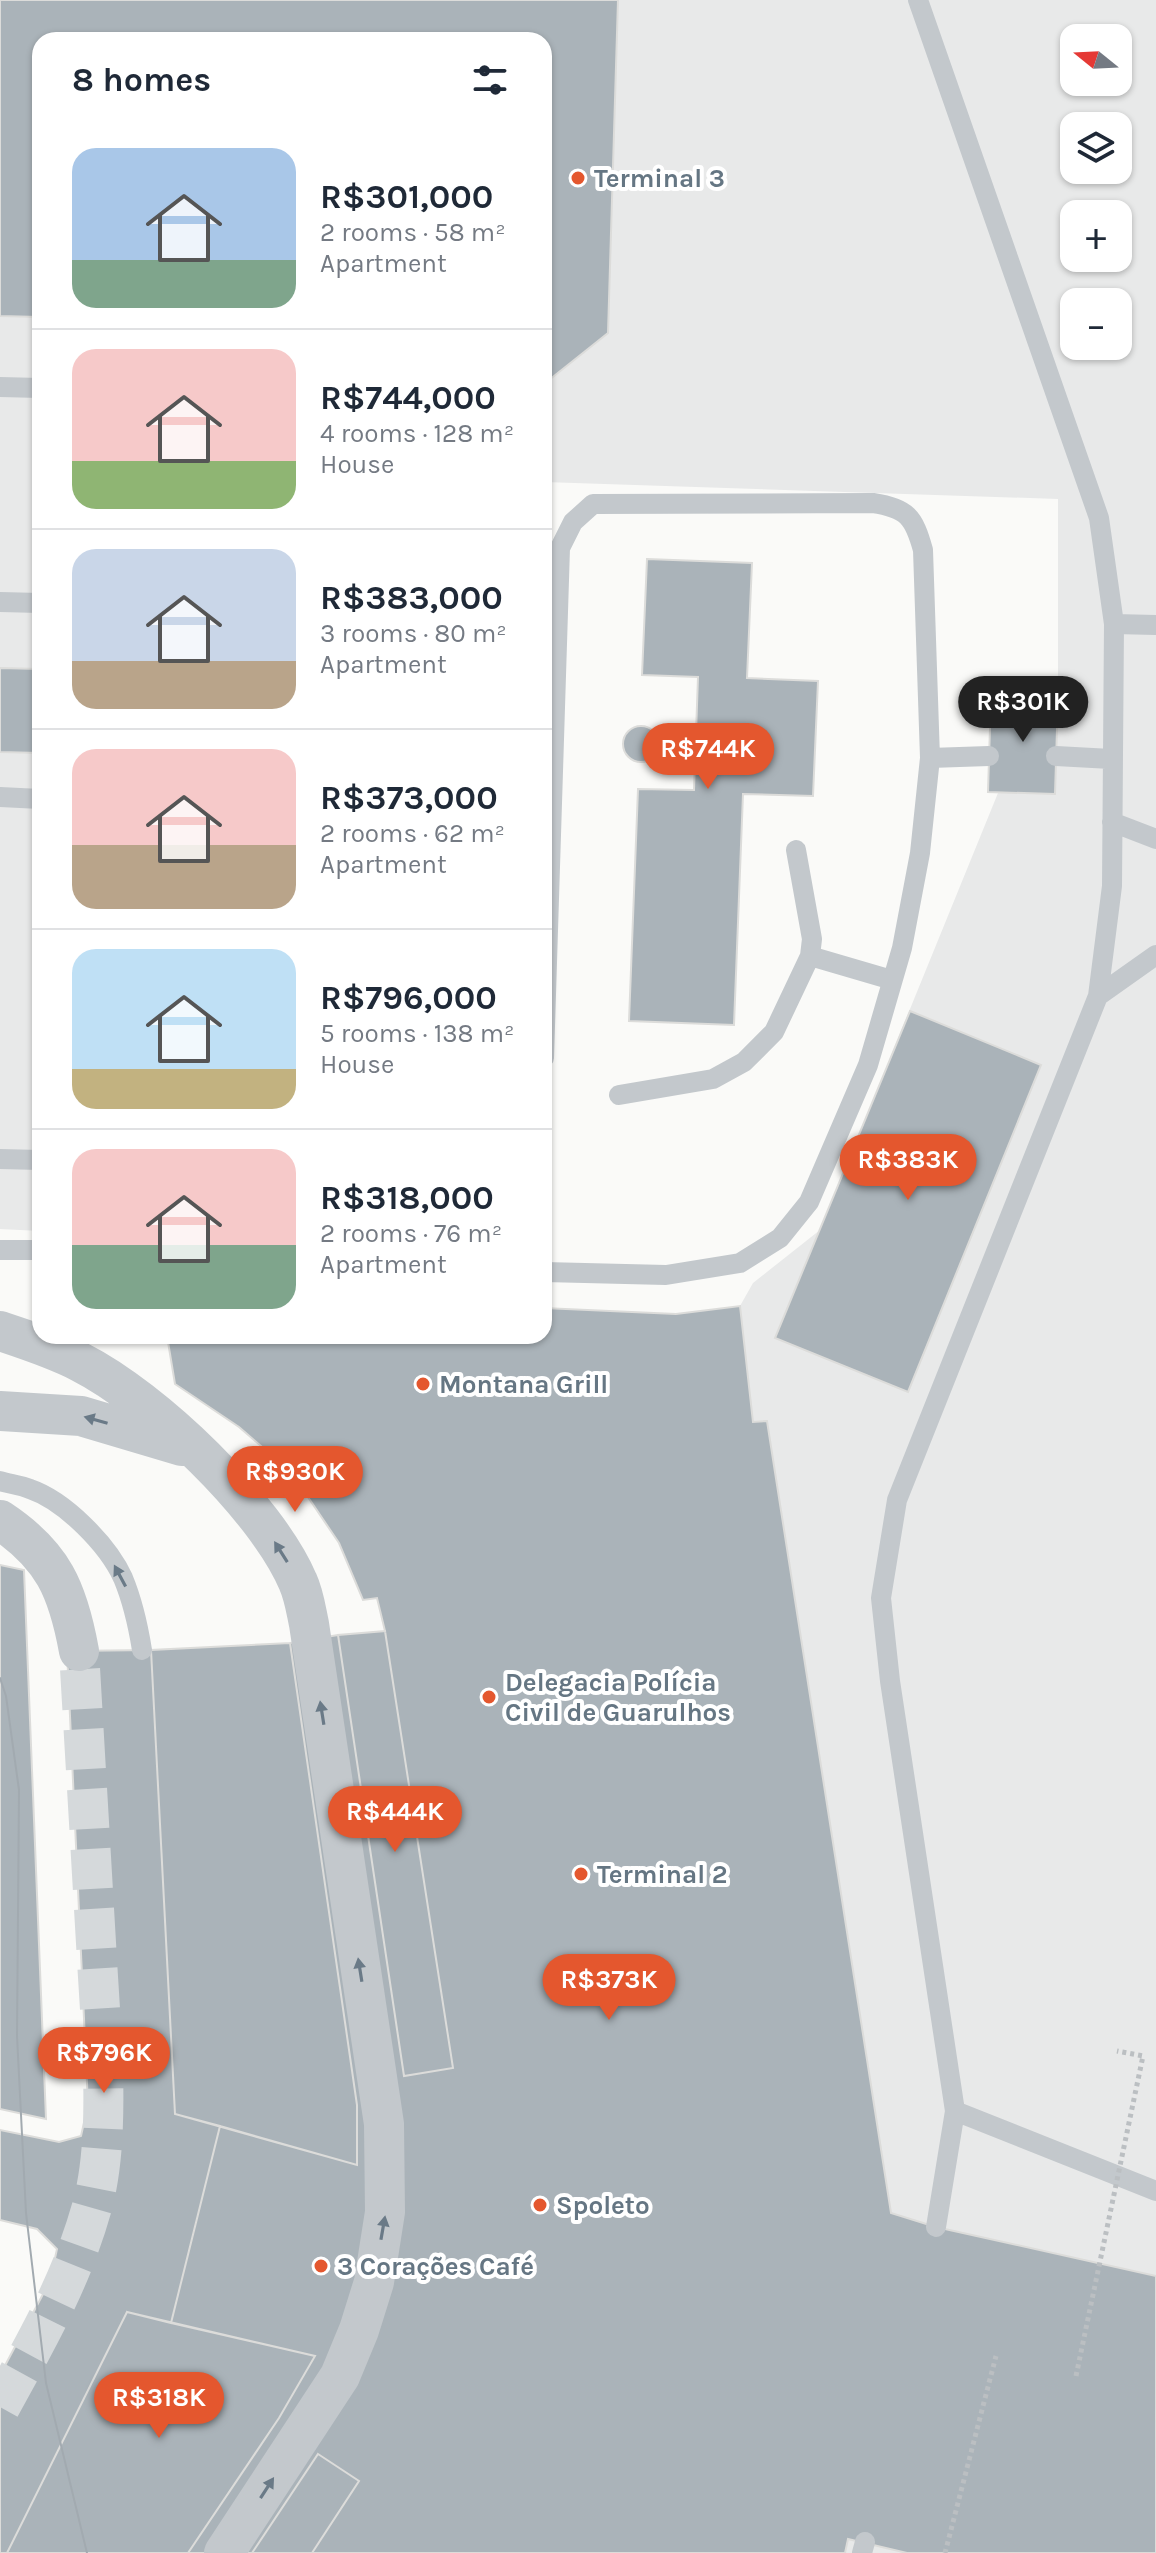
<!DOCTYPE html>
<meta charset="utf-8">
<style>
body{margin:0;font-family:Karla,sans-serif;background:#f2f2f3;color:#1f2937;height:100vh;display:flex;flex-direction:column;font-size:30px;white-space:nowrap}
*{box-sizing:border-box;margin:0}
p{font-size:26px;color:#747a83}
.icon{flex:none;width:44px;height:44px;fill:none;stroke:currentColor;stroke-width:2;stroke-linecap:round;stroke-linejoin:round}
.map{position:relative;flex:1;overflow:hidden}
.sheet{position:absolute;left:32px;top:32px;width:520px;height:1312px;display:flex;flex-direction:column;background:#fff;border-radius:24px;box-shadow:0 2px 6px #0004}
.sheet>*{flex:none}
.needle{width:52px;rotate:288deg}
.buttons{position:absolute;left:1060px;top:24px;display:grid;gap:16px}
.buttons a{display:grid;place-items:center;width:72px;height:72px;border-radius:16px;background:#fff;box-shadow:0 2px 6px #0004;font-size:40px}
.price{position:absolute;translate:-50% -68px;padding:0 18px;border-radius:28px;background:#e4572e;color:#fff;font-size:26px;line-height:52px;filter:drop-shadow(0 2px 4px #0008)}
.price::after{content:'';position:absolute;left:50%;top:48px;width:24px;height:18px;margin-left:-12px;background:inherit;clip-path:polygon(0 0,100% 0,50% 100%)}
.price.on{background:#222;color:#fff}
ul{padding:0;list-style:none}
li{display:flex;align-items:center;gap:24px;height:200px;padding:0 40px}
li+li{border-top:2px solid #e0e1e3}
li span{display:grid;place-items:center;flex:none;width:224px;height:160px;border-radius:24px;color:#555}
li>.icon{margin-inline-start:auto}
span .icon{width:96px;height:96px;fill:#fffc;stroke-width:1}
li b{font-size:34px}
h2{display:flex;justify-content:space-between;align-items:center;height:96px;padding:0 40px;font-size:34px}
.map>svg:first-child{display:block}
.built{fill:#e8e9e9;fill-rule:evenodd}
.building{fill:#aab3b9;stroke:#dcdcda;stroke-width:2}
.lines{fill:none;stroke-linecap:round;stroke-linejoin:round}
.street-tunnel{stroke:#d5d9db;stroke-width:40;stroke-dasharray:40 20;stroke-linecap:butt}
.path{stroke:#bbbfc2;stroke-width:5;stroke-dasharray:4 4;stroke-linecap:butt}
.lane{stroke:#c3c8cc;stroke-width:20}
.street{stroke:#c3c8cc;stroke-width:40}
.tram{stroke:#a2aab0;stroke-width:2}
.path-bridge{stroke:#bbbfc2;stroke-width:5;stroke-dasharray:4 4;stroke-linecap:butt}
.oneway{fill:#6a7a87}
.poi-dot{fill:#e4572e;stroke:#fff;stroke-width:3}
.labels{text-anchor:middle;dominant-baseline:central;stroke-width:8;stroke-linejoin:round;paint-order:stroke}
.poi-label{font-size:26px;font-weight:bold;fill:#657683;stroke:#fff;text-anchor:start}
</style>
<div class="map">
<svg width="1156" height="2553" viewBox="0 0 1156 2553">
<rect width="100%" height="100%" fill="#fafaf8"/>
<path class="built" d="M0 0H1156V2553H252L404 2076 338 1635 385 1631 377 1598 291 1472 239 1427 175 1384 167 1336H544V1308L676 1314 740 1306 753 1283 820 1230 998 793 988 792 991 695 1058 696V499L544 482V40H40V1231L0 1229ZM1074 38H1118V82H1074ZM1074 126H1118V170H1074ZM1074 214H1118V258H1074ZM1074 302H1118V346H1074Z"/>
<path class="building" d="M0 0H618L608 333 544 384V40H40V317L0 316Z
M647 559 752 563 747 678 818 681 813 796 743 794 734 1025 629 1021 638 789 694 790 698 677 642 675Z
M0 668 40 669V753L0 752Z
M991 695 1058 697 1055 794 988 792Z
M623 744a18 18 0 1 1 36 0a18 18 0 1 1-36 0Z
M910 1011 1041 1065 908 1392 775 1338Z
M740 1306 753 1422 767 1421 891 2213 936 2227 1156 2276V2553H907L848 2539 845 2553H188L279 2418 315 2356 171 2323 220 2126 357 2165V2105L290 1643 338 1635 385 1631 377 1598 363 1600 339 1543 291 1472 239 1427 175 1384 167 1336H544V1308L676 1314Z
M0 1565 24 1570 46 2119 0 2109Z
M385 1631 453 2068 404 2076 338 1635Z
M290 1643 357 2105V2165L175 2114 151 1650Z
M151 1650 175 2114 220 2126 171 2323 127 2312 7 2553H0V2375L50 2281 57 2249 37 2229 0 2220V2130L59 2142 81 2136 88 2105 67 1651Z
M127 2312 315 2356 279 2418 188 2553H7Z
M318 2454 359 2481 312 2553H252Z"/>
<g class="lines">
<path class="street-tunnel" d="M0 2407C38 2338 72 2280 93 2203 111 2133 101 2033 97 1960 91 1857 85 1754 79 1651"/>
<path class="path" d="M945 2553 996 2356"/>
<path class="lane" d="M918 0 1099 518 1114 624 1112 886 1098 996 897 1500 881 1598 890 1681 955 2111 936 2227
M0 387 40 388
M0 602 40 603
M1114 624 1156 625
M1056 756 1111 759
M0 797 40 799
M1112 822 1156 839
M796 850 812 939 810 956
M1098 996 1156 955
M544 1058 560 548 573 522 593 504 873 503C907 508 914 517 923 550L930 758
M619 1095 713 1079 744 1062 774 1032 810 956 892 980
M0 1159 40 1160
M0 1250H40
M544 1272 666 1275 740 1263 780 1238 809 1202 868 1065 902 948 920 853 930 758 989 756
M0 1481C10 1484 21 1485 30 1489 65 1501 108 1545 123 1578 133 1602 138 1625 142 1650
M955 2111 1156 2191
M862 2553 865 2542"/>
<path class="street" d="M0 1331C27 1340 55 1349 80 1362 153 1399 266 1507 298 1582 304 1595 306 1610 309 1624L384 2124 385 2212 374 2282 359 2330 340 2376 224 2553
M0 1411 81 1416 182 1446
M0 1520C53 1555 68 1590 79 1651"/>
<path class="tram" d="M0 1678 6 1696 19 1790 17 2036 26 2213 46 2383 87 2553"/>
<path class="path-bridge" d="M1076 2376 1143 2056 1117 2051"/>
</g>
<defs><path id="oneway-solid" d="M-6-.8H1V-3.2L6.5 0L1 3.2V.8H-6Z" transform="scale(2)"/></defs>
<g class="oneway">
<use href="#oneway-solid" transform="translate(96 1420) rotate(-164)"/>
<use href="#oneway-solid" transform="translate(281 1552) rotate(-122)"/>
<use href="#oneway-solid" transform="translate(120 1576) rotate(-118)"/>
<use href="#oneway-solid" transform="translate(322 1713) rotate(-99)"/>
<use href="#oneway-solid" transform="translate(360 1970) rotate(-99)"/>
<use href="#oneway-solid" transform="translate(383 2228) rotate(-80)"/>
<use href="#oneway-solid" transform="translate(267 2488) rotate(-57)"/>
</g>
<g class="poi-dot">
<circle cx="578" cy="178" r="8"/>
<circle cx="423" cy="1384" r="8"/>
<circle cx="489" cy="1697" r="8"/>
<circle cx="581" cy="1874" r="8"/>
<circle cx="540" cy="2205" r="8"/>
<circle cx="321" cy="2266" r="8"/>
</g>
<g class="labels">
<g class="poi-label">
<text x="594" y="178">Terminal 3</text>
<text x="439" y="1384">Montana Grill</text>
<text x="505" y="1682">Delegacia Polícia<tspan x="505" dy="30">Civil de Guarulhos</tspan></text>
<text x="597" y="1874">Terminal 2</text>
<text x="556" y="2205">Spoleto</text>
<text x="337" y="2266">3 Corações Café</text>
</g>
</g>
</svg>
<div class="buttons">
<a><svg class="needle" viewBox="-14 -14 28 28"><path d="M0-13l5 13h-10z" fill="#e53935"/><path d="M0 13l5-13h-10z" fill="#747a83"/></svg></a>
<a><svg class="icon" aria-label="layers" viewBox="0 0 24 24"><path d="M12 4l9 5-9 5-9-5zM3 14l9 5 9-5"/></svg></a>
<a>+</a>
<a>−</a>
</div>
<b class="price on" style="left:1023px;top:744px">R$301K</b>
<b class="price" style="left:708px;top:791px">R$744K</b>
<b class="price" style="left:908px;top:1202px">R$383K</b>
<b class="price" style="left:295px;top:1514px">R$930K</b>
<b class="price" style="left:395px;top:1854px">R$444K</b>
<b class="price" style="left:609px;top:2022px">R$373K</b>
<b class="price" style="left:104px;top:2095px">R$796K</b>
<b class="price" style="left:159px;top:2440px">R$318K</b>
<section class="sheet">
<h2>8 homes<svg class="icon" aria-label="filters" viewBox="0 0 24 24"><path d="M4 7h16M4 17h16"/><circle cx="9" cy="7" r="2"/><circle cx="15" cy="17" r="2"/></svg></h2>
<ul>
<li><span style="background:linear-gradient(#a9c7e8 70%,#7fa58c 0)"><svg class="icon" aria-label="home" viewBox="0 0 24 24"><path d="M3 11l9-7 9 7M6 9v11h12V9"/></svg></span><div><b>R$301,000</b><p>2 rooms · 58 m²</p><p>Apartment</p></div></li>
<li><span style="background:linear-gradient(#f6c9c9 70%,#8fb573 0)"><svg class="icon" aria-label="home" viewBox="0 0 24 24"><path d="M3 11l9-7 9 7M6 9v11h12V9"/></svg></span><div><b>R$744,000</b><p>4 rooms · 128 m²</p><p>House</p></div></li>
<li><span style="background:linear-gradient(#c9d6e8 70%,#b9a48a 0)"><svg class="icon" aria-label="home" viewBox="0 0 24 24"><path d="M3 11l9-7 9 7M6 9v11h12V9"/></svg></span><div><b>R$383,000</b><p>3 rooms · 80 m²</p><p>Apartment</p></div></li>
<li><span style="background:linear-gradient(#f6c9c9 60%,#b9a48a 0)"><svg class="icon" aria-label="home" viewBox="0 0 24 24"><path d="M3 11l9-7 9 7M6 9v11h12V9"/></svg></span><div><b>R$373,000</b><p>2 rooms · 62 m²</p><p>Apartment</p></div></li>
<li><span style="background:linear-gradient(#bfe0f5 75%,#c2b280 0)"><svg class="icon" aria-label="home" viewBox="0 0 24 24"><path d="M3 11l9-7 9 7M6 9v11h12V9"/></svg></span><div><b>R$796,000</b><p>5 rooms · 138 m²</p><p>House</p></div></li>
<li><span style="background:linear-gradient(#f6c9c9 60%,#7fa58c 0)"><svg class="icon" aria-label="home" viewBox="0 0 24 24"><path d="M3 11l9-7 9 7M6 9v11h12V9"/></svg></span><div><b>R$318,000</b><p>2 rooms · 76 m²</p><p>Apartment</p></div></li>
</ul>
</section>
</div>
